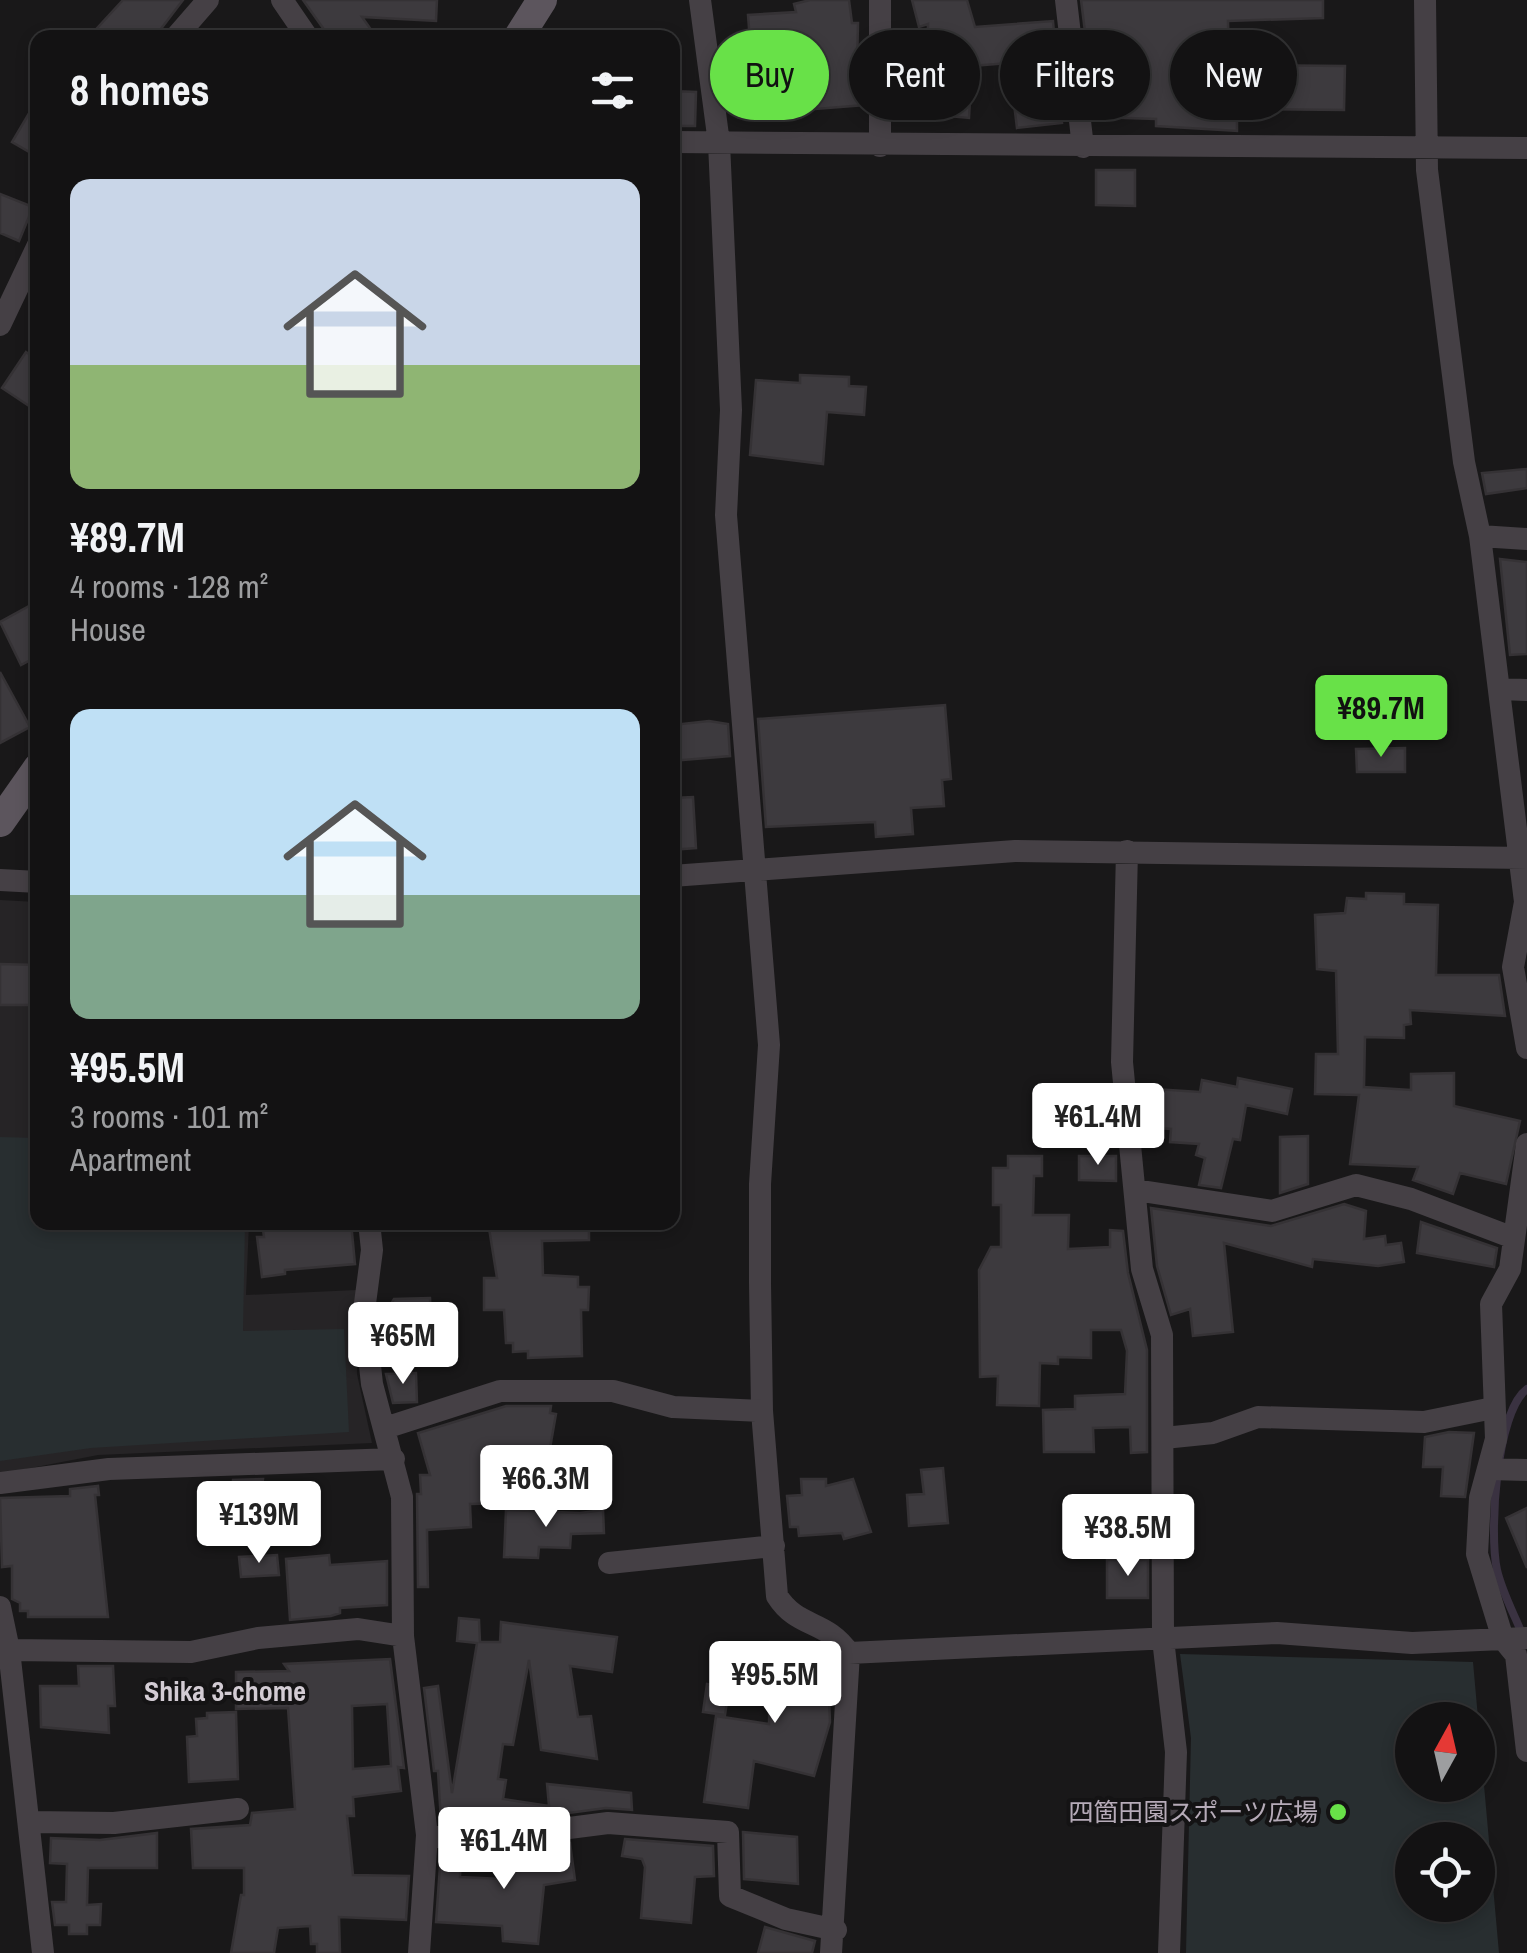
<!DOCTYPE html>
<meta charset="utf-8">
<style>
body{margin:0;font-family:"Archivo Narrow","Noto Sans JP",sans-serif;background:#202021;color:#f1f3f6;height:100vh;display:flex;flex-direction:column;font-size:38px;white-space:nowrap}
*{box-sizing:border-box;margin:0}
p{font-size:32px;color:#9d9ea0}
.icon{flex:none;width:55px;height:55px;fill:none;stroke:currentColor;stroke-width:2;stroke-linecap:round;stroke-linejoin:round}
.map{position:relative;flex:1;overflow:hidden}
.drawer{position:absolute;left:30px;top:30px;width:650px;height:1200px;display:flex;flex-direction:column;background:#131213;border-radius:20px;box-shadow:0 5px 15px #0003,0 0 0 2px #323233}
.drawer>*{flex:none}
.guide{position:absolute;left:710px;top:30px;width:665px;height:90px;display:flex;gap:20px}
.needle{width:65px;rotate:8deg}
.controls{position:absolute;left:1395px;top:1702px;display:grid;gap:20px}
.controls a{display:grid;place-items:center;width:100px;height:100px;border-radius:50%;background:#131213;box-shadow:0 5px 15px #0003,0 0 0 2px #323233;font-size:50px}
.price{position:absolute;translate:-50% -85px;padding:0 22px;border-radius:10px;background:#fff;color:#222;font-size:32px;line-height:65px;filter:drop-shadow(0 2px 5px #0008)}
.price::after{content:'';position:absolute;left:50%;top:60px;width:30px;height:22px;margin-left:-15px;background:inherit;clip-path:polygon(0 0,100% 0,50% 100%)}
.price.selected{background:#68e148;color:#111}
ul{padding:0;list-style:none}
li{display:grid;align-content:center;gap:20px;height:530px;padding:0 40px}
li span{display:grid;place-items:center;height:310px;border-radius:20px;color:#555}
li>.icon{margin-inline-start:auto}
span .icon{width:180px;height:180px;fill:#fffc;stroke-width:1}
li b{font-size:42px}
h2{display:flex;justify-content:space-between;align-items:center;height:120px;padding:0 40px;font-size:42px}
.pill{padding:0 35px;border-radius:45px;background:#131213;box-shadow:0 5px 15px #0003,0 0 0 2px #323233;font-size:35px;line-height:90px}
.pill.selected{background:#68e148;color:#111}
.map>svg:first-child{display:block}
.built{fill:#262426}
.green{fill:#282e30;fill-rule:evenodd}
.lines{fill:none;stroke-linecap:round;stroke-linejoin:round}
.stream{stroke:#3a3241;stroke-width:8}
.building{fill:#3d3a3e;stroke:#353235;stroke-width:2.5;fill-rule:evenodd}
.minor{stroke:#454045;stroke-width:22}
.major{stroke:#5c555d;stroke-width:30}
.poi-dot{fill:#68e148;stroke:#141314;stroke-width:4}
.labels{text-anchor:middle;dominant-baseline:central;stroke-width:8;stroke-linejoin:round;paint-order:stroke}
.poi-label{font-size:25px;fill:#b6abb8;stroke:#141314;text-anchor:end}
.neighbourhood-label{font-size:28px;font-weight:bold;fill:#d3ccd4;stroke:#141314}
</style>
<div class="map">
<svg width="1527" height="1953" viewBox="0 0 1527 1953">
<rect width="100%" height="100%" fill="#191819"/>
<path class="built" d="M0 900 37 902 38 1222 249 1223 246 1295 356 1290 357 1374 372 1443 98 1455 0 1474Z"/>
<path class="green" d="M0 1137 37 1138 38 1222 245 1223 243 1331 344 1329 349 1432 91 1448 0 1461Z
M1180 1654 1473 1662 1499 1953H1186L1191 1738ZM1478 1720V1785H1412V1720ZM1478 1840V1905H1412V1840Z"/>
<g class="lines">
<path class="stream" d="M1523 1636C1514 1614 1502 1592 1497 1570 1489 1533 1496 1412 1527 1389"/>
</g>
<path class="building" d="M123 0H183L154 38H88Z
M303 0H437L436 21 362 17 377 38H330Z
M810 0H849L852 23H858L857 68H865V105L816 109V86L730 101 727 71 752 68 748 15 796 12 794 4Z
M912 0H967L975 27 1053 21 1062 123 1017 128 1009 63 972 66 969 118 904 112V116H895V69H927L928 24 919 27Z
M1081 0H1323V18L1228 21 1229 59 1235 58 1236 65 1345 66 1344 110 1237 109V131L1156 126V119L1095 117 1092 48H1087Z
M672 91 696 92 695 126H672Z
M38 98V157L12 142Z
M1096 170H1135V206L1096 205Z
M0 194 33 207 19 241 0 233Z
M26 352 38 360V412L2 388Z
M800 375 849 377V386L866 387 864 415 827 412 823 464 750 455 756 380 800 383Z
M1527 469V488L1486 494 1482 473Z
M1500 559 1527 562V654L1510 655Z
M38 601V656L21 665 0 622Z
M0 672 30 727 0 743Z
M945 705 951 779 942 780 944 806 911 808 913 834 876 837 875 822 766 827 758 719Z
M709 721 728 724 730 756 672 761V725Z
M1405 748V772H1357L1356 749Z
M693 797 696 848 672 850V798Z
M1366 893 1404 894V904L1438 905 1436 975H1499L1505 1016 1410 1010 1411 1024 1404 1025V1038L1365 1037 1364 1087 1411 1090V1074L1454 1073V1106L1520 1121 1506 1184 1460 1173 1453 1194 1413 1180 1418 1167 1350 1164 1359 1095 1315 1094 1316 1054H1338L1336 971 1317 969 1315 915 1345 913 1347 898 1366 899Z
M0 964 38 965V1005H0Z
M1238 1078 1292 1089 1287 1114 1246 1105 1240 1140 1233 1139 1221 1188 1199 1185 1205 1158 1196 1155 1199 1144 1170 1142 1171 1129 1143 1127 1140 1088 1200 1092 1202 1080 1237 1087Z
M1308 1136V1184L1280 1193V1137Z
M1008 1156H1042V1176H1034L1033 1215H1069L1068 1249 1110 1247V1230L1123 1231 1128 1273 1147 1350V1452L1131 1453 1130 1427 1093 1428 1094 1452H1044L1043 1410 1075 1409V1396L1125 1394 1127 1351 1121 1330H1091V1358L1058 1357V1364L1040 1363 1039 1406 997 1405 998 1376 980 1377 979 1270 991 1247H1001V1205H993V1168H1008Z
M1079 1156H1116V1181L1079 1180Z
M1344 1204 1366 1211 1364 1239 1385 1236 1386 1245 1401 1243 1404 1262 1378 1266 1313 1259 1312 1267 1224 1243 1233 1332 1193 1336 1190 1309 1171 1315 1157 1266 1151 1208 1271 1226Z
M262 1222H351L355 1264 285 1270V1274L262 1277 257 1237H264Z
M488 1222H589V1240L542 1241 543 1275 578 1277V1287H589L588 1310H581L582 1356 528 1358V1351L513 1352V1343H506L504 1310H484V1278H497Z
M1421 1222 1497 1248 1494 1267 1417 1253Z
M430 1298 432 1337 387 1340 383 1336 382 1308 388 1309 394 1299Z
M416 1373 417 1402 393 1403 386 1374Z
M506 1406H551L550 1413 556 1414 549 1454 542 1453 541 1460 508 1454 510 1503 470 1504 471 1527 427 1530 428 1587H418L417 1494H421L420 1475H430L418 1433Z
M1449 1432 1474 1433 1465 1497 1441 1496 1443 1467H1423L1425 1437Z
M943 1468 948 1523 909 1526 907 1495 924 1494 921 1470Z
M263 1479 260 1505 231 1501 233 1480Z
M801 1479H826V1486L853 1479 871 1532 844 1539 842 1533 799 1536 798 1527H790L787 1496 802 1495Z
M98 1486 99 1495H95L108 1617H28V1611H20V1603L12 1599V1566L2 1567 0 1498 70 1496V1489Z
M1527 1508V1568L1506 1518Z
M506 1510 580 1513 603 1510 604 1533 571 1534 570 1548 539 1547 538 1558 504 1557Z
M277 1555 279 1575 241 1577 239 1557Z
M329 1555 330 1565 387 1561V1605L340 1608V1613L331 1616 290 1620 286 1559Z
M1107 1560H1148V1598H1107Z
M459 1618 479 1620 480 1642H500L501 1622 617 1637 612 1672 570 1666 578 1717 591 1716 597 1759 541 1750 529 1660 513 1745 503 1744 498 1779 506 1780 503 1799 549 1806 547 1784 631 1793 632 1810 606 1808 485 1824 441 1822 438 1771H434L424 1688 438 1686 452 1793 477 1643 457 1641Z
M770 1642H815L816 1647 827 1651 830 1722 814 1776 754 1761 748 1808 704 1802 716 1716 769 1724Z
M390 1659 404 1768 398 1767 401 1791 353 1797 354 1816H347L353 1875 409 1876 406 1920 339 1917 340 1953H317V1944H311L310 1926 278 1928 274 1953H231L241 1895H244V1868H193L191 1829 250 1825 252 1813 295 1809 288 1708 236 1709V1672L289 1671 284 1664ZM387 1704 391 1766 353 1769 352 1706Z
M78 1666H113L115 1706H108L109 1733 41 1727 40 1686H79Z
M707 1684 729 1689 725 1715 703 1712Z
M236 1712 238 1779 189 1782 187 1737 197 1736 196 1719 207 1718V1713Z
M743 1832 797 1837 798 1884 744 1879Z
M157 1833V1868H88L87 1905 101 1904 100 1925H87V1934H69V1925H55L52 1902H66L67 1864 50 1863 51 1838 100 1840Z
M625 1839 713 1846 714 1876 695 1877 691 1923 641 1918 645 1867 642 1859 622 1856Z
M570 1843 575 1880 544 1885 538 1944 503 1941 502 1926 436 1922 441 1852 461 1855 460 1877 503 1879 501 1870 510 1869 507 1851Z
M765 1927 815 1941 812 1953H758Z"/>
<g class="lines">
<path class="minor" d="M282 0 308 38
M700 0 719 143 731 410 726 515 769 1045 760 1184V1283L762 1411 777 1596C798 1629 826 1619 849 1653L831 1953
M880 0V146
M1066 0 1083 147
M1425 0 1427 170 1464 462 1480 536 1525 902 1513 967 1527 1048
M175 38 208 0
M672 142 1527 148
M0 325 38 245
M1480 536 1527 539
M1500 689 1527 690
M1127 851 1122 1062 1142 1269 1162 1335 1163 1639 1176 1752 1169 1953
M672 876 1015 851 1527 858
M0 880 38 882
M1527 1144 1510 1269 1491 1304 1496 1439 1480 1498 1477 1554 1503 1639 1516 1655 1527 1751
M1135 1190 1272 1211 1356 1185 1411 1199 1511 1237
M369 1222 372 1250 364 1311 372 1384 402 1497 403 1636 427 1835 419 1953
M385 1428 500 1391H613L673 1407 762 1411
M1164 1438 1213 1433 1258 1417 1424 1422 1493 1408
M1489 1469 1527 1470
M0 1483 109 1469 394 1459
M609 1563 774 1546
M0 1607 9 1650 43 1953
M9 1650 191 1652 258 1638 358 1629 403 1636
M849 1653 1277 1633 1412 1643 1527 1638
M30 1822 114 1823 238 1809
M427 1835 468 1841 608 1823 728 1832 730 1896 786 1919 836 1930"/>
<path class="major" d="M518 38 542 0
M0 822 38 768"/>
</g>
<circle class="poi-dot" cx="1338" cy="1812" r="10"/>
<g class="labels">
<g class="poi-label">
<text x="1318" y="1812">四箇田園スポーツ広場</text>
</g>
<g class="neighbourhood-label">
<text x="225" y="1691">Shika 3-chome</text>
</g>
</g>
</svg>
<div class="controls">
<a><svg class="needle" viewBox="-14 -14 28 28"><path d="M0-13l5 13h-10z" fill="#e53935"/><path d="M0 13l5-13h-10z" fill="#9d9ea0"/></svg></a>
<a><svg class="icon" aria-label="locate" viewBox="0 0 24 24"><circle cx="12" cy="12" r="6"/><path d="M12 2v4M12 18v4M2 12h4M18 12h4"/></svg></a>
</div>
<b class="price selected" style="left:1381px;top:760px">¥89.7M</b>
<b class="price" style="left:1098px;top:1168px">¥61.4M</b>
<b class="price" style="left:403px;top:1387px">¥65M</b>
<b class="price" style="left:546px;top:1530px">¥66.3M</b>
<b class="price" style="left:259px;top:1566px">¥139M</b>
<b class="price" style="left:1128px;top:1579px">¥38.5M</b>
<b class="price" style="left:775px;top:1726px">¥95.5M</b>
<b class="price" style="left:504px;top:1892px">¥61.4M</b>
<div class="guide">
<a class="pill selected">Buy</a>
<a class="pill">Rent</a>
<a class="pill">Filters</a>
<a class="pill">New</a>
</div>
<section class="drawer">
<h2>8 homes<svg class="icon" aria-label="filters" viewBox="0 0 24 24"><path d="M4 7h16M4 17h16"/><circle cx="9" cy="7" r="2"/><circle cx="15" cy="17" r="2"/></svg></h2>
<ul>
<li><span style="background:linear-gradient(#c9d6e8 60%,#8fb573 0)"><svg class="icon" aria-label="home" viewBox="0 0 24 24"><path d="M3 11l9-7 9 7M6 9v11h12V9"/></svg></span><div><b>¥89.7M</b><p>4 rooms · 128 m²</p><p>House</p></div></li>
<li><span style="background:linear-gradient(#bfe0f5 60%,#7fa58c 0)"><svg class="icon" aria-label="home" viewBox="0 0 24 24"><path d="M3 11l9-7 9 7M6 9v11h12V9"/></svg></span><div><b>¥95.5M</b><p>3 rooms · 101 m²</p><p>Apartment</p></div></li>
</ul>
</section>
</div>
